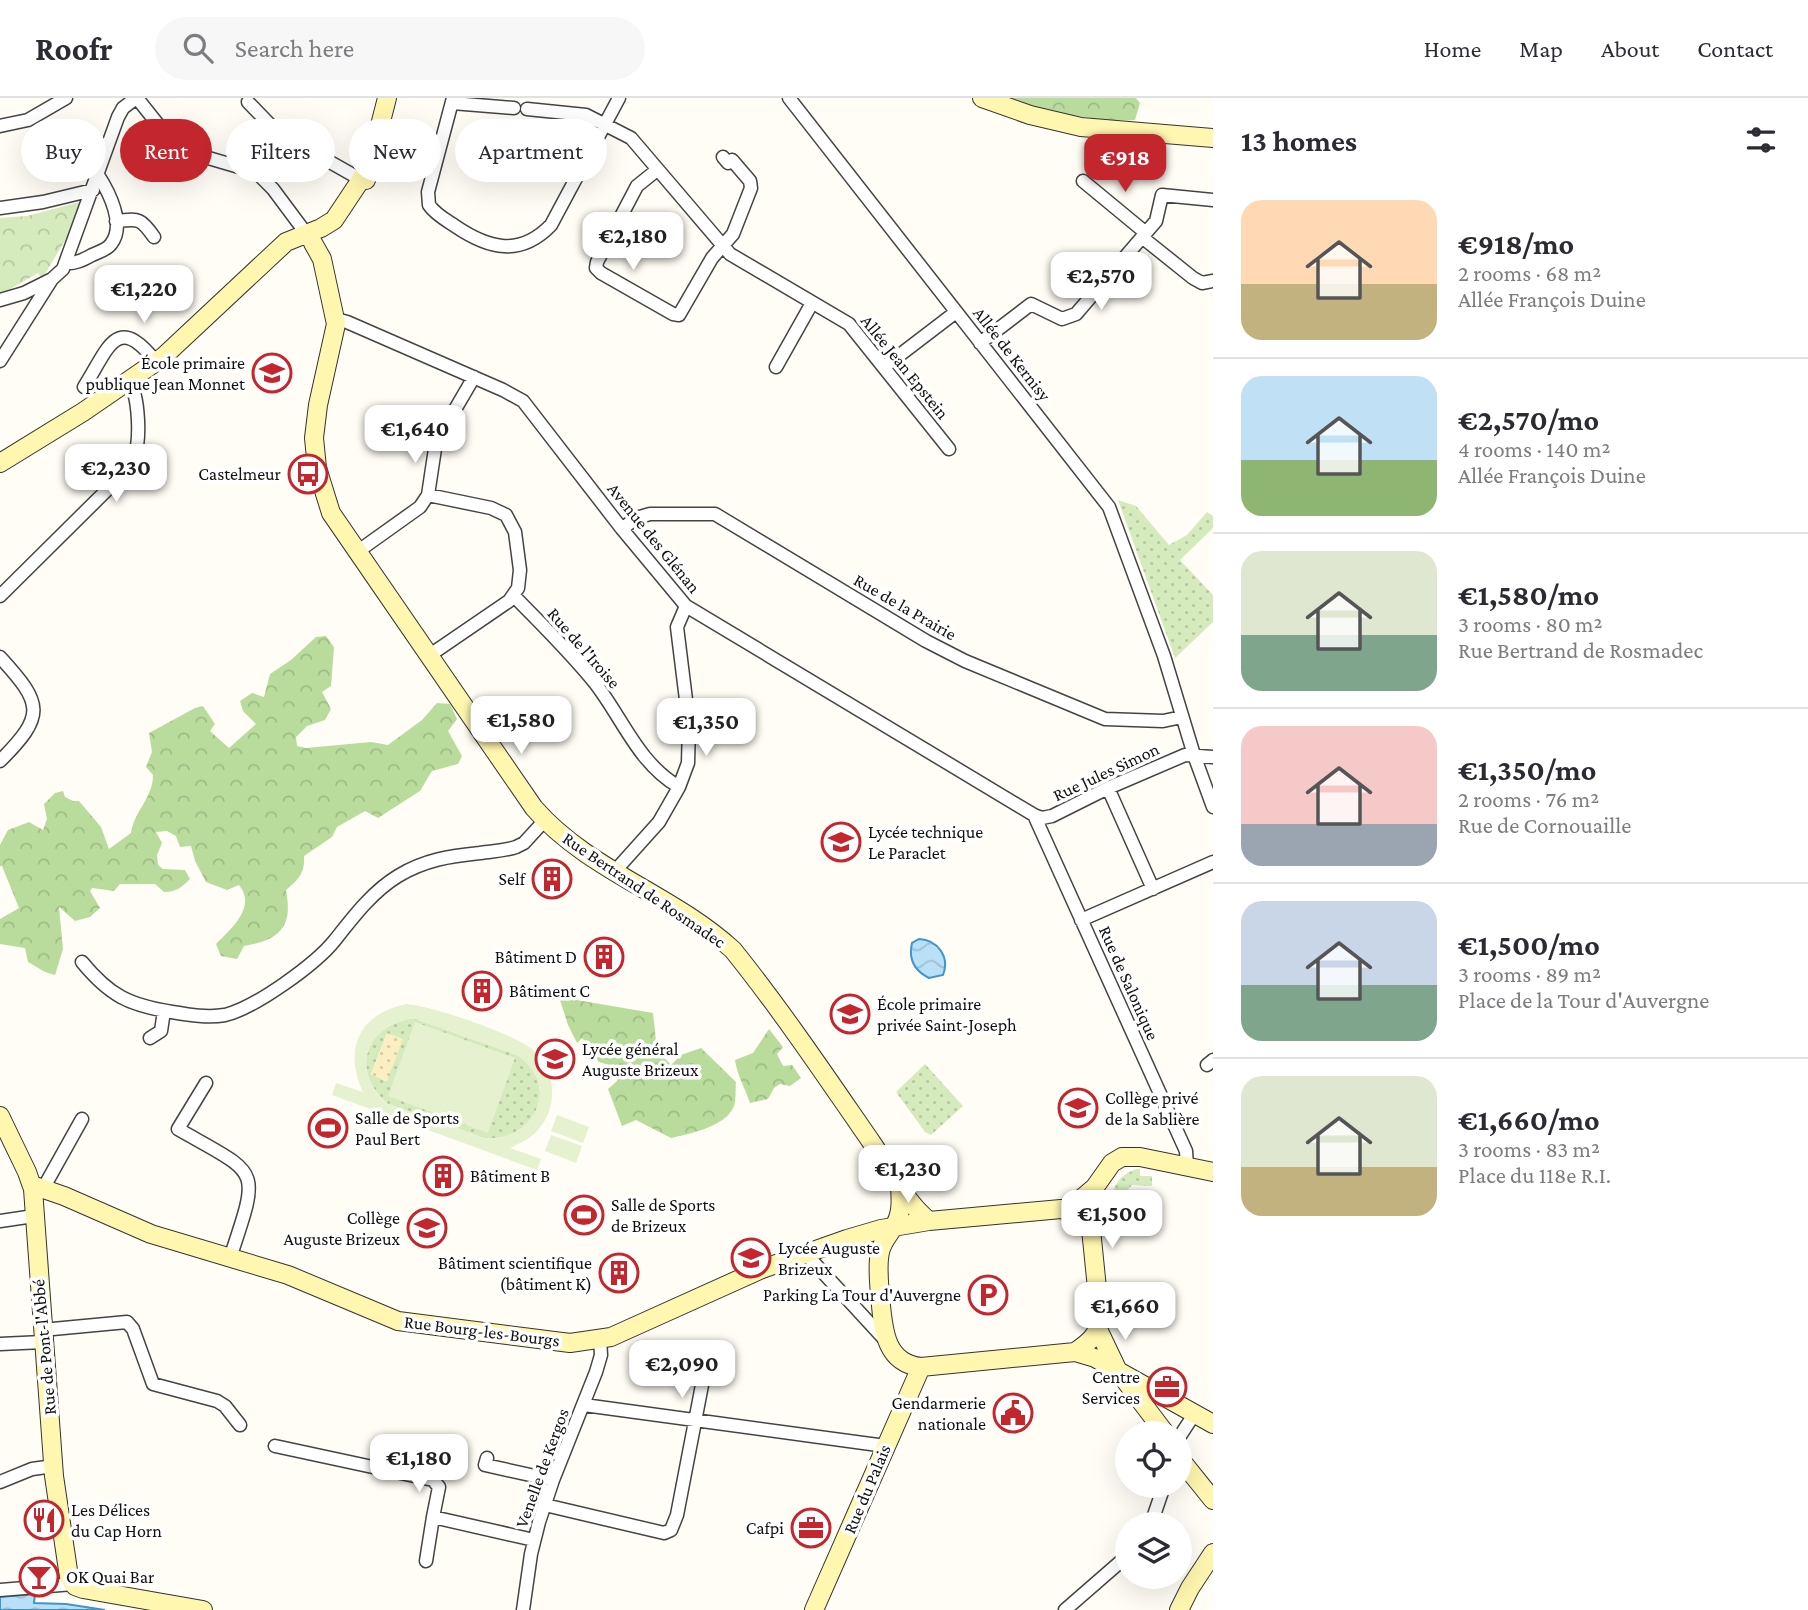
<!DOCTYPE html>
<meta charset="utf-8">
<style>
body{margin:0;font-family:"Crimson Pro",serif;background:#f7f7f7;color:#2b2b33;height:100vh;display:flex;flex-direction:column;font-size:26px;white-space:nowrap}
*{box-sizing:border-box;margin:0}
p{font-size:23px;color:#7c7c81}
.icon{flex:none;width:38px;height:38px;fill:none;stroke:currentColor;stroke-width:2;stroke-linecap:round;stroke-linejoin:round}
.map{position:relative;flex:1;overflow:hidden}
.panel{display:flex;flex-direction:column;background:#fff;width:595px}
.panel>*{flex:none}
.banner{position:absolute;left:21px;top:21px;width:665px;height:63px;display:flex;gap:14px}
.buttons{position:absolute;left:1115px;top:1323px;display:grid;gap:14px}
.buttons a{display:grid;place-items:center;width:77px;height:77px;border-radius:50%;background:#fff;box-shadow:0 7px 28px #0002;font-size:35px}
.price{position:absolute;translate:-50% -60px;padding:0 16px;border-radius:14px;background:#fff;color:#222;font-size:23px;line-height:46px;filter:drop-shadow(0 2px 4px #0008)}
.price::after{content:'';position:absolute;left:50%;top:42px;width:21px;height:16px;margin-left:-10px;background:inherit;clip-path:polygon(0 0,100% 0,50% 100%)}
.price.current{background:#c4262e;color:#fff}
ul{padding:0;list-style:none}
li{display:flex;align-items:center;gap:21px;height:175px;padding:0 28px}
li+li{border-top:2px solid #e1e1e2}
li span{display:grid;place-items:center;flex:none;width:196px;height:140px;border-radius:21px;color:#555}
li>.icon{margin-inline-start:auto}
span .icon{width:84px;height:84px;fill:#fffc;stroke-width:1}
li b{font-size:30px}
h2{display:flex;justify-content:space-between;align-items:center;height:84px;padding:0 28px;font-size:30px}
.tag{padding:0 24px;border-radius:32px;background:#fff;box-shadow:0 7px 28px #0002;font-size:24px;line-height:63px}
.tag.current{background:#c4262e;color:#fff}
header{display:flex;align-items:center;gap:42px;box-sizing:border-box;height:98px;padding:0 35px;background:#fff;border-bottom:2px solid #e1e1e2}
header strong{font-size:33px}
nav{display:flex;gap:38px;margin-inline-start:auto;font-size:24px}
.search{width:490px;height:63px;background:#f7f7f7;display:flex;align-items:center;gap:18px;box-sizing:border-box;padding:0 24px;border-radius:38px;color:#7c7c81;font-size:26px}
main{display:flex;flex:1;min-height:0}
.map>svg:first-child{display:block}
.grass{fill:url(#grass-dots);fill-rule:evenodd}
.forest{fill:url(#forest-crowns)}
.sand{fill:url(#sand-dots)}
.park{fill:url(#park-crowns)}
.pitch{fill:#e6f2cf;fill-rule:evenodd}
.water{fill:url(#water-waves);stroke:#3f96cf;stroke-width:2}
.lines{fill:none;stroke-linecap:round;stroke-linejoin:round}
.street-casing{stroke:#444;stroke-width:15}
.secondary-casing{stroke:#333;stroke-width:20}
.street{stroke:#fff;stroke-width:12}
.secondary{stroke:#fff6b0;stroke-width:18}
.labels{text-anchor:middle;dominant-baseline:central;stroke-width:7;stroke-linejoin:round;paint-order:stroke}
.street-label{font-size:18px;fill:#111;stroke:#fff}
.poi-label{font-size:18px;fill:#111;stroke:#fff;text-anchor:start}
</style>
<header>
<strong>Roofr</strong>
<div class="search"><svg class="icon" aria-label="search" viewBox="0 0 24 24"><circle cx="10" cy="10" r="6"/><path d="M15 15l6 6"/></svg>Search here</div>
<nav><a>Home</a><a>Map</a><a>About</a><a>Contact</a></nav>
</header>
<main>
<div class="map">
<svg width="1213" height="1512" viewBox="0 0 1213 1512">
<defs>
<pattern id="grass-dots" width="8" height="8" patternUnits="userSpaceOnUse" patternTransform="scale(1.75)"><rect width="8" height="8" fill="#d5ebbd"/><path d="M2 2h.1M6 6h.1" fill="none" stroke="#b6c8a1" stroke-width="1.8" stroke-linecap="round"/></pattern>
<pattern id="forest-crowns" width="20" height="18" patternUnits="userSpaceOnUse" patternTransform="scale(1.75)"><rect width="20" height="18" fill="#b9dc9c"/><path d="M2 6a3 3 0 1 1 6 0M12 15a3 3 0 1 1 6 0" fill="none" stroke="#9ebc85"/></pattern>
<pattern id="sand-dots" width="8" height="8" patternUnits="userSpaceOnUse" patternTransform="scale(1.75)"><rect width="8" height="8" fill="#fbeec1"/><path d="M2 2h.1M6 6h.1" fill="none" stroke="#d6cba5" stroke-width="1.8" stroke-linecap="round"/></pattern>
<pattern id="park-crowns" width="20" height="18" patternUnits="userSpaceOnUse" patternTransform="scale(1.75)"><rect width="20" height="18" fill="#d5ebbd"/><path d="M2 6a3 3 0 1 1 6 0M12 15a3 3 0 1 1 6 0" fill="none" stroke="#b6c8a1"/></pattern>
<pattern id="water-waves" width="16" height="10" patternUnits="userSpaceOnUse" patternTransform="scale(1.75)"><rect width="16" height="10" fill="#b9e0f7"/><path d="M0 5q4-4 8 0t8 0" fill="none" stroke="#9ebfd3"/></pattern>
</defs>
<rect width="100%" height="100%" fill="#fffdf5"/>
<path class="grass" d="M1118 402 1136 408 1169 447 1187 437 1207 414 1213 418V430L1180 462 1213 497V524L1175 560Z
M413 920 517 957C562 986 535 1045 484 1040L388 1006C349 973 365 928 413 920ZM387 935V983H386L371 976Z
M925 966 963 1008 931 1037 925 1034 896 994Z
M1137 1071H1140V1078H1152V1088L1132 1087 1126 1093 1123 1103 1111 1104C1113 1087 1120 1076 1137 1071Z"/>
<path class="forest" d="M1009 0H1136L1140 5 1135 22C1095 24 1046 14 1009 0Z
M326 538 334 549 331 588 322 594 331 611 325 622 307 628 296 639 297 648 306 650 371 644 388 647 422 622 437 605 450 606 457 621 448 633 462 658 458 666 432 673 420 693 378 720 365 713 337 729 332 739 304 758C305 775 299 781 286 792 293 828 281 842 244 848L237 861 221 858 216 846C231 831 257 809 239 787L227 792 206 784 195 763 191 748 180 749 176 738 167 733 156 734 162 745 157 757 158 767 163 771 185 772 190 781C181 790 176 794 164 794L155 786H120L114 793 92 790 90 793 100 810 90 819 75 823 59 809 63 851 55 877 45 874 28 864 25 850 0 846V821L19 810 2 768H0V747L8 732 29 724 43 732 47 721 44 706 55 695 63 693 65 699 73 703H79L101 729 109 751 131 735C134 713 153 700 153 677L146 669 152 654 149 635 195 610 203 608 215 626 210 633 229 650 256 626 243 613 240 603 252 595 264 599 270 576 291 562 316 539Z
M559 899 653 915 657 952 671 967 681 957 701 950 736 984C735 993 737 1005 732 1012 722 1029 689 1036 671 1040L636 1022 622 1028 608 991 617 983 616 969 599 964 586 949 587 945 582 940 577 945 568 927Z
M769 931 783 949 777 956 783 968 792 967 801 980 790 988 780 986 774 990 768 1001 750 1005C745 990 737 977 735 962L753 955Z"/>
<path class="sand" d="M387 935 403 941 387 983 371 977Z"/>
<path class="park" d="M80 104 78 121 42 181 38 175 0 197V120L27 118Z"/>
<path class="pitch" d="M406 906C432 908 512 935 532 951 557 971 559 1010 537 1033 530 1041 520 1045 510 1050L541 1061 537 1072 332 997 336 985 363 994C343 951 359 916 406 906ZM413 920 517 957C562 986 535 1045 484 1040L388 1006C349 974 365 928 413 920Z
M415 924 515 960 488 1035 388 998Z
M557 1017 589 1029 583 1045 551 1033Z
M551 1037 582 1048 576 1065 545 1053Z"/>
<path class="water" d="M919 841C938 842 950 859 943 877L929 880C915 873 908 862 912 845Z
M35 1496 34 1505 66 1506 105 1512H0V1499Z"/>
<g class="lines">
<defs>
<path id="street" d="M137 0 172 44 195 56 256 74 273 91 311 142
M453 0 428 94 429 107C435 116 446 122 455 128 489 151 520 159 551 127L619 0
M789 0 1109 409 1164 558 1194 657 1213 709
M248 4 277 34 360 81
M452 5 514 10
M527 11 586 17 631 40 730 156 849 226 949 351
M0 28 28 22 66 0
M657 72 637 88 597 164 596 170 601 175 673 216 679 217 712 160 733 136 751 90 750 83 732 62 728 65 723 59
M1083 83 1146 135
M0 110 43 104 93 92
M116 123C138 121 140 119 154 139
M1143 140 1193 180 1202 185 1213 183
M65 165C75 166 83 162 92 157 98 154 107 152 111 146 126 127 109 94 98 77
M0 202 24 195 52 181 63 171 118 19 123 10 136 0
M336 221 347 224 503 292 523 303 622 431 686 508 1034 717 1042 720 1052 718 1108 690 1185 657 1213 659
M980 245 1031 206 1062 221 1076 216 1156 123 1162 97 1213 102
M0 263 52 181
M776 269 812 205
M884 269 956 214
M84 289C108 252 116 213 156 264
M428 397 491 410 506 417 515 434 520 472 518 490 509 503 430 557
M622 431 636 420 650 416H715L926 543 965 563 1105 621 1163 623 1182 619
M357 454 420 409 428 397 436 344 474 279
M0 498 117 382C123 375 130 368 134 359 141 342 139 298 129 283
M514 498C541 526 570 554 595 585 623 621 638 665 679 689
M0 559C43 606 46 617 0 663
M1108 690 1153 791
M1034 717 1186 1053 1187 1069
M615 773 659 724 679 689 688 665 689 626 677 529 686 508
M1081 822 1213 764
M82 864C110 898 129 907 172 914 190 917 208 920 225 917 255 910 316 866 335 842 354 818 372 794 398 778 424 762 450 758 480 755 492 753 505 753 516 749L524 745 545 722
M150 940 161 933 164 913
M1207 967 1213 962
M206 985 178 1031C260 1078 261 1067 230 1160
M44 1089 82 1021
M0 1123 34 1118
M806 1156 886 1243
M42 1232 127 1224 133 1231 153 1286 217 1303 225 1308 240 1327
M0 1246 43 1244
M584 1307 878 1347 885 1350
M1180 1338 1195 1315
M275 1348 433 1382 439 1389 433 1419 534 1442
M487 1360 485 1367 553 1382
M0 1384 32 1371 54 1368
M545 1407 664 1435 671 1432 677 1417 702 1287
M1151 1426 1164 1388
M426 1463 433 1419
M0 1492 73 1486
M523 1512 531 1456 539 1424 553 1382 596 1274 601 1257 600 1241
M1065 1512 1127 1458"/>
<path id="secondary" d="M982 0 1030 17 1081 29 1213 40
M366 82 387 0
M313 145 322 161 336 226 318 307 314 340 317 370 331 415 534 710C589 773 672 796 733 852 782 913 827 980 872 1045 890 1071 904 1103 929 1123
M0 365 83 314 163 259 286 144 321 130 334 122 368 71
M0 1018 27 1074 33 1091 54 1378 69 1479 75 1488 83 1491 203 1512
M32 1087 64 1098 151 1136 288 1177 398 1223 570 1245 611 1239 762 1171 847 1141 881 1131 929 1123 1061 1111 1079 1117 1091 1131 1100 1220C1099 1237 1088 1245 1075 1254L921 1269C883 1265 883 1227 880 1197 879 1183 877 1168 880 1154 882 1144 888 1138 893 1130 902 1117 901 1103 900 1088
M1068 1112 1095 1089 1112 1065 1122 1059H1140L1213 1074
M1098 1231 1118 1273 1165 1335
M1075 1254 1095 1260 1213 1326
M1180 1361 1213 1402
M814 1512 921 1269
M1179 1512 1190 1490 1213 1455"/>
</defs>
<use href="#street" class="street-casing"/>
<use href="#secondary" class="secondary-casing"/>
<use href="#street" class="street"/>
<use href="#secondary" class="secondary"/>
</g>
<defs>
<symbol id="school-ring" viewBox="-11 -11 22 22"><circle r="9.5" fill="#fff" stroke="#c4262e" stroke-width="1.5"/><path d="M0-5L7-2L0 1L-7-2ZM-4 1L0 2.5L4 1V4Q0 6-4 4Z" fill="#c4262e"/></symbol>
<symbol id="bus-ring" viewBox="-11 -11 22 22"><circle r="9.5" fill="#fff" stroke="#c4262e" stroke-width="1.5"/><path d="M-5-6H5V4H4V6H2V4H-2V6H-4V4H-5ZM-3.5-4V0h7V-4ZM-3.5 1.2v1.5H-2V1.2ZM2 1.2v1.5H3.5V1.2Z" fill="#c4262e"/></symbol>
<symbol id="building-ring" viewBox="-11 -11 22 22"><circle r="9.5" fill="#fff" stroke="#c4262e" stroke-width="1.5"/><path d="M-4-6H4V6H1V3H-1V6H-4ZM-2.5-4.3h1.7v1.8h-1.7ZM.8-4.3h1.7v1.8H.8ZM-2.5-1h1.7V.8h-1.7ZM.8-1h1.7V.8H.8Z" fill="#c4262e"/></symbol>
<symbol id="stadium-ring" viewBox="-11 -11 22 22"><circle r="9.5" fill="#fff" stroke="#c4262e" stroke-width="1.5"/><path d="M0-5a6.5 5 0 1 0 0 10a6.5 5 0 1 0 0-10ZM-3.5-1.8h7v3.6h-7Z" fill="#c4262e"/></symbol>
<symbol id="parking-ring" viewBox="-11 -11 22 22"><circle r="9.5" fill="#fff" stroke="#c4262e" stroke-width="1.5"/><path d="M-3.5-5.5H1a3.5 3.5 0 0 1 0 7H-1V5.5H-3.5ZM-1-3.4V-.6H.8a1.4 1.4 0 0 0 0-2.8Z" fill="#c4262e"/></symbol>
<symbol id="office-ring" viewBox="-11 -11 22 22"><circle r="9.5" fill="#fff" stroke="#c4262e" stroke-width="1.5"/><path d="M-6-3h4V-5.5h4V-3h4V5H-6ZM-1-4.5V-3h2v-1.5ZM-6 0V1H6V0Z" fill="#c4262e"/></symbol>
<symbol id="civic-ring" viewBox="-11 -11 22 22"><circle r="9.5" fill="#fff" stroke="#c4262e" stroke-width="1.5"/><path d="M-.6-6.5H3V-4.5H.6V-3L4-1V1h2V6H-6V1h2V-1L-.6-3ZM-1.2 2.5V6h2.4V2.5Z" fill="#c4262e"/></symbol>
<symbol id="restaurant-ring" viewBox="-11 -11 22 22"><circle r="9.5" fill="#fff" stroke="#c4262e" stroke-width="1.5"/><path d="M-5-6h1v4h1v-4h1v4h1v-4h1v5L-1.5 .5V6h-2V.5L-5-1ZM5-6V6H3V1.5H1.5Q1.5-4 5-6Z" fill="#c4262e"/></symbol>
<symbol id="bar-ring" viewBox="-11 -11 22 22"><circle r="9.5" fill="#fff" stroke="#c4262e" stroke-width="1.5"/><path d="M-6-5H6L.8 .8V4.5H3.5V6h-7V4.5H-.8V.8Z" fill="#c4262e"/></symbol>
</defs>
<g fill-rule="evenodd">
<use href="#school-ring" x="250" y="253" width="44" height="44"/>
<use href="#bus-ring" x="286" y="354" width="44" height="44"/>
<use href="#school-ring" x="819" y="722" width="44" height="44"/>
<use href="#building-ring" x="530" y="759" width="44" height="44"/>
<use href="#building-ring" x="582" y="837" width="44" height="44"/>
<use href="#building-ring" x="460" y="871" width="44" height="44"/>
<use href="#school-ring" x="828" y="894" width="44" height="44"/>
<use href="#school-ring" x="533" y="939" width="44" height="44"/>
<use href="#school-ring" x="1056" y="988" width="44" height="44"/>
<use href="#stadium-ring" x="306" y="1008" width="44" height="44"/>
<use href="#building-ring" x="421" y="1056" width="44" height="44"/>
<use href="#stadium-ring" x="562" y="1095" width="44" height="44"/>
<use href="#school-ring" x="405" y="1108" width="44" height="44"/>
<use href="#school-ring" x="729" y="1138" width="44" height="44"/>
<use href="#building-ring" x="597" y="1153" width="44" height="44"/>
<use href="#parking-ring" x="966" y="1175" width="44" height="44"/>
<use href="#office-ring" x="1145" y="1267" width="44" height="44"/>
<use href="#civic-ring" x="991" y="1293" width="44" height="44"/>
<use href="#restaurant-ring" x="22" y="1400" width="44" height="44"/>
<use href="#office-ring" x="789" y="1408" width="44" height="44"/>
<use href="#bar-ring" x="17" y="1457" width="44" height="44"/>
</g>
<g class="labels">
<g class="street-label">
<text transform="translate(1012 256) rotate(52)">Allée de Kernisy</text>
<text transform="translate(905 269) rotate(51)">Allée Jean Epstein</text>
<text transform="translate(654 440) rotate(51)">Avenue des Glénan</text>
<text transform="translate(905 509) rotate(30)">Rue de la Prairie</text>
<text transform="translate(584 550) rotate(49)">Rue de l'Iroise</text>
<text transform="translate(1106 674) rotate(-25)">Rue Jules Simon</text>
<text transform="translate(644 792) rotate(34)">Rue Bertrand de Rosmadec</text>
<text transform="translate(1129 885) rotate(66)">Rue de Salonique</text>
<text transform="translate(482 1233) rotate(7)">Rue Bourg-les-Bourgs</text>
<text transform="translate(44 1249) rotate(-95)">Rue de Pont-l'Abbé</text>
<text transform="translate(542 1370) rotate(-70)">Venelle de Kergos</text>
<text transform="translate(867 1391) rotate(-67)">Rue du Palais</text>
</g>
<g class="poi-label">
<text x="245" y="265" text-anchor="end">École primaire<tspan x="245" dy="21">publique Jean Monnet</tspan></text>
<text x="281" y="376" text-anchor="end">Castelmeur</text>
<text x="868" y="734">Lycée technique<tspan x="868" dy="21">Le Paraclet</tspan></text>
<text x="525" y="781" text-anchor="end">Self</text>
<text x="577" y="859" text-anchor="end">Bâtiment D</text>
<text x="509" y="893">Bâtiment C</text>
<text x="877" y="906">École primaire<tspan x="877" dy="21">privée Saint-Joseph</tspan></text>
<text x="582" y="951">Lycée général<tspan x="582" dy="21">Auguste Brizeux</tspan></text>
<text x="1105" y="1000">Collège privé<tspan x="1105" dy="21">de la Sablière</tspan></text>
<text x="355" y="1020">Salle de Sports<tspan x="355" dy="21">Paul Bert</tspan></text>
<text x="470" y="1078">Bâtiment B</text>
<text x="611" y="1107">Salle de Sports<tspan x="611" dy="21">de Brizeux</tspan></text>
<text x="400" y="1120" text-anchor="end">Collège<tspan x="400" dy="21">Auguste Brizeux</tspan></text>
<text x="778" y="1150">Lycée Auguste<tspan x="778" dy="21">Brizeux</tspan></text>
<text x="592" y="1165" text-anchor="end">Bâtiment scientifique<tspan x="592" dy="21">(bâtiment K)</tspan></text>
<text x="961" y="1197" text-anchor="end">Parking La Tour d'Auvergne</text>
<text x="1140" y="1279" text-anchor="end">Centre<tspan x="1140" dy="21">Services</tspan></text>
<text x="986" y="1305" text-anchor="end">Gendarmerie<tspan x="986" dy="21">nationale</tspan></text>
<text x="71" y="1412">Les Délices<tspan x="71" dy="21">du Cap Horn</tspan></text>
<text x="784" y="1430" text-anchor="end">Cafpi</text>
<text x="66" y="1479">OK Quai Bar</text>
</g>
</g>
</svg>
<div class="buttons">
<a><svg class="icon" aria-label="locate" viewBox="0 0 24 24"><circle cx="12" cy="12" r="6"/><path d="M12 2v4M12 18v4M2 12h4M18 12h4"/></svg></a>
<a><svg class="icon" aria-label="layers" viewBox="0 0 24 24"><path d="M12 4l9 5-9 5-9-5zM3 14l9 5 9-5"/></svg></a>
</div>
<b class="price current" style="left:1125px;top:96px">€918</b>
<b class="price" style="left:633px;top:174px">€2,180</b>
<b class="price" style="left:1101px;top:214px">€2,570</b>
<b class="price" style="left:144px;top:227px">€1,220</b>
<b class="price" style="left:415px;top:367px">€1,640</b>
<b class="price" style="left:116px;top:406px">€2,230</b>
<b class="price" style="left:521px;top:658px">€1,580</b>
<b class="price" style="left:706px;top:660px">€1,350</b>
<b class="price" style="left:908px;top:1107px">€1,230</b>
<b class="price" style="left:1112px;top:1152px">€1,500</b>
<b class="price" style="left:1125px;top:1244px">€1,660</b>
<b class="price" style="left:682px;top:1302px">€2,090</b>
<b class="price" style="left:419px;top:1396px">€1,180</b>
<div class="banner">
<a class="tag">Buy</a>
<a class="tag current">Rent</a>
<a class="tag">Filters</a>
<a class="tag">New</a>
<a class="tag">Apartment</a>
</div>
</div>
<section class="panel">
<h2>13 homes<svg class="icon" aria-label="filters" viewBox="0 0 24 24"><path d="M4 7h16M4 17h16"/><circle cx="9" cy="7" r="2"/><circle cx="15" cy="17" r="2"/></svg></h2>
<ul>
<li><span style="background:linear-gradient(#ffd9b3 60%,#c2b280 0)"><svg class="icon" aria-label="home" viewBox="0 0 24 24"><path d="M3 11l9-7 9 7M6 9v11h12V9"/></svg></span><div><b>€918/mo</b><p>2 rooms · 68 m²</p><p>Allée François Duine</p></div></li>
<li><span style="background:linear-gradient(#bfe0f5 60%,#8fb573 0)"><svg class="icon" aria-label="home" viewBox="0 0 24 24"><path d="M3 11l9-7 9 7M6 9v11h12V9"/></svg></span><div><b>€2,570/mo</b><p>4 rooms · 140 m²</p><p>Allée François Duine</p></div></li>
<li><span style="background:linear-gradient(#dfe7d0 60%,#7fa58c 0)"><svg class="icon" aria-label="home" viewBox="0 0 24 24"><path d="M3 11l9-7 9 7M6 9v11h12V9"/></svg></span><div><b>€1,580/mo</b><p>3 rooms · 80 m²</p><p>Rue Bertrand de Rosmadec</p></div></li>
<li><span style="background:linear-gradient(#f6c9c9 70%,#9aa5b1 0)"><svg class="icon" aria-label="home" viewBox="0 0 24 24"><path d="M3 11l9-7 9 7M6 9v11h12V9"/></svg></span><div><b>€1,350/mo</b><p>2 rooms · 76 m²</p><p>Rue de Cornouaille</p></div></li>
<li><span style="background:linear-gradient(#c9d6e8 60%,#7fa58c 0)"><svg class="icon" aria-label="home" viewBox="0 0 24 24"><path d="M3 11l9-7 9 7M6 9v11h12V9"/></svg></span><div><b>€1,500/mo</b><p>3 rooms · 89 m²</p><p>Place de la Tour d'Auvergne</p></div></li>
<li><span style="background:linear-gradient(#dfe7d0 65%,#c2b280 0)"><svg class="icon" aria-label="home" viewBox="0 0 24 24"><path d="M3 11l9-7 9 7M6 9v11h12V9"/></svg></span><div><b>€1,660/mo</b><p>3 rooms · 83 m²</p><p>Place du 118e R.I.</p></div></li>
</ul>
</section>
</main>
